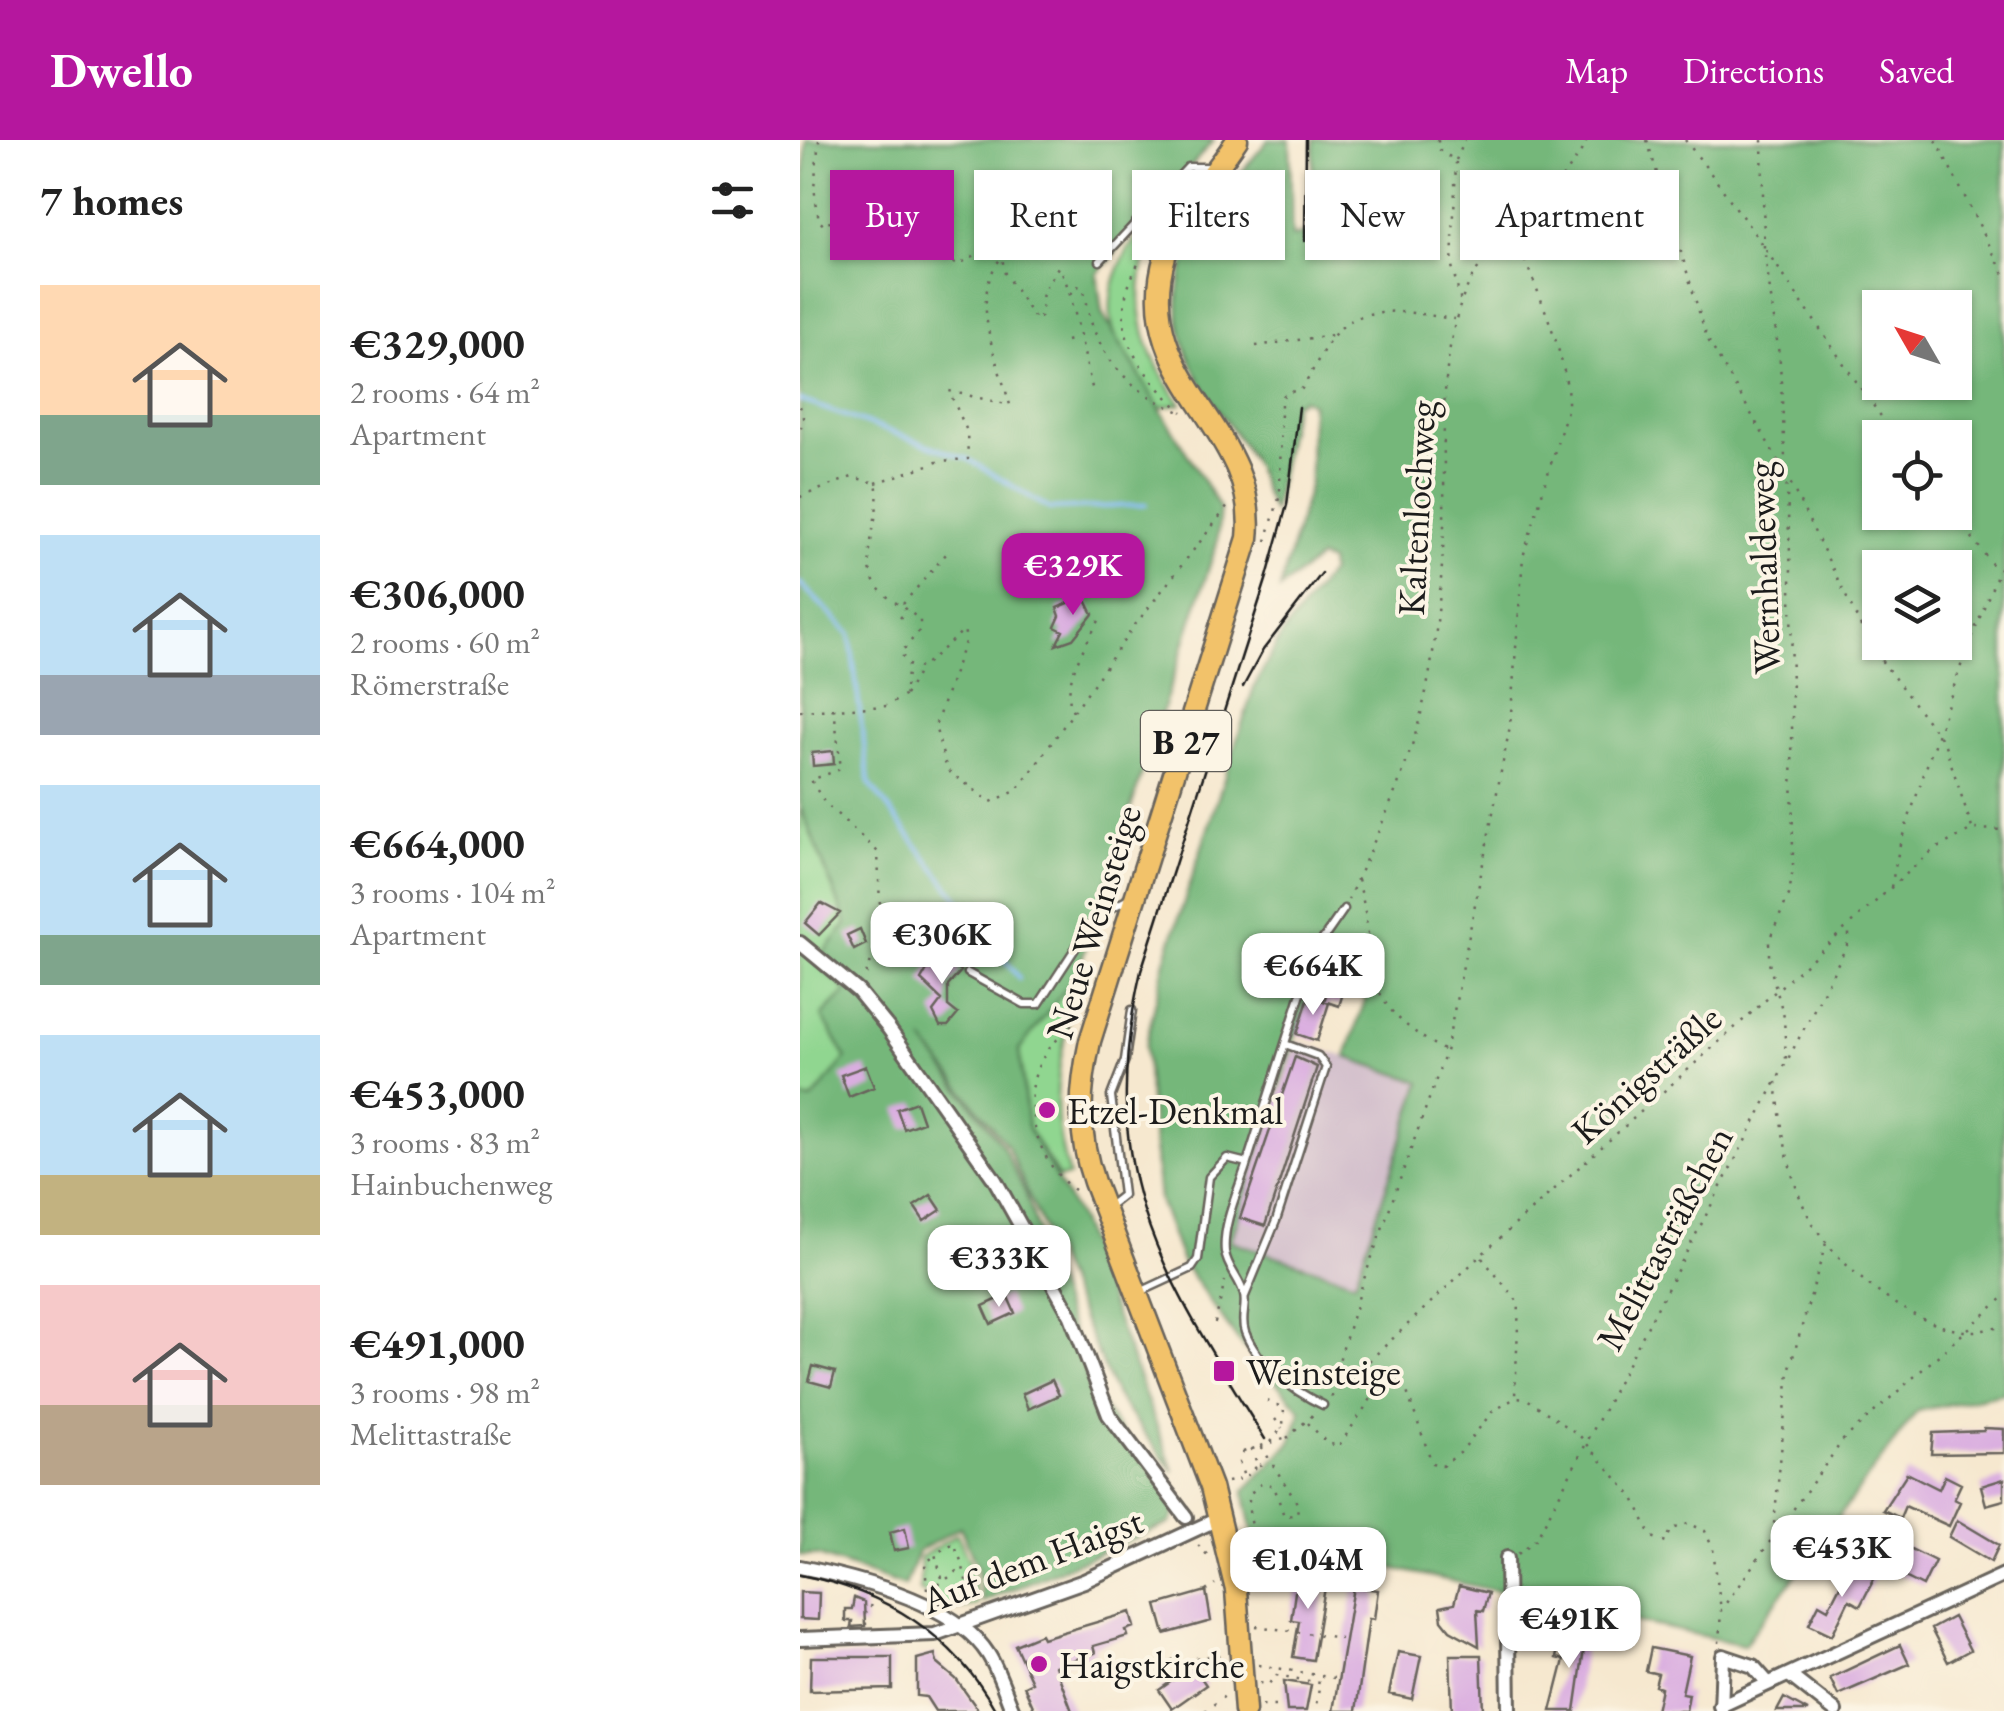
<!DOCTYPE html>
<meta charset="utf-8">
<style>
body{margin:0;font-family:"EB Garamond",serif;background:#f6f6f6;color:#222;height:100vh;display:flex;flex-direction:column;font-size:38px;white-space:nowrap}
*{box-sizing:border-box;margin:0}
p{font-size:32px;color:#767676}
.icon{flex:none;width:55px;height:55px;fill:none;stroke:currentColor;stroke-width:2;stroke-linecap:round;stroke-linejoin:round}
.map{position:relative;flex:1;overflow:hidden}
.drawer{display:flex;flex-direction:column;background:#fff;width:800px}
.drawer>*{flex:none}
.guide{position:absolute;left:30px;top:30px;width:950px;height:90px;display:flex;gap:20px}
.needle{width:65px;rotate:309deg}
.fabs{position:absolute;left:1062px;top:150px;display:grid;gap:20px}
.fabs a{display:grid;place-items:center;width:110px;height:110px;border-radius:0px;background:#fff;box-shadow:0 2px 8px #0004;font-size:50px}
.price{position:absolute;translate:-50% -85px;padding:0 22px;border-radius:20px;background:#fff;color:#222;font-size:32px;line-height:65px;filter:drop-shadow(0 2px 5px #0008)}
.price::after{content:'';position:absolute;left:50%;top:60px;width:30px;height:22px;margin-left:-15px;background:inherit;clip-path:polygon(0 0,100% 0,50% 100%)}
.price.on{background:#b5179e;color:#fff}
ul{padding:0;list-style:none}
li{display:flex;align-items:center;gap:30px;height:250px;padding:0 40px}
li span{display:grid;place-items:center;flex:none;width:280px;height:200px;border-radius:0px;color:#555}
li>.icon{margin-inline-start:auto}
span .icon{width:120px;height:120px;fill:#fffc;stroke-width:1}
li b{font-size:42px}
h2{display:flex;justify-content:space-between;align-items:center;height:120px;padding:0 40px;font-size:42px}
.tag{padding:0 35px;border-radius:0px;background:#fff;box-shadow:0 2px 8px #0004;font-size:35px;line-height:90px}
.tag.on{background:#b5179e;color:#fff}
header{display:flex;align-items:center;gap:60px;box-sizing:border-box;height:140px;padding:0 50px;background:#b5179e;color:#fff}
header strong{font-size:48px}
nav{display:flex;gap:55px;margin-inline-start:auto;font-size:35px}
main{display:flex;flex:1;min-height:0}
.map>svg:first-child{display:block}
.industrial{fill:#d1bdcb}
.green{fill:#90d690;stroke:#567956;stroke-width:2.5}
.forest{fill:#74b77a;stroke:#486a4b;stroke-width:2.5;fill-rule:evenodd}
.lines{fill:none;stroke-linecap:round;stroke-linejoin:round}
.stream{stroke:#84bbf4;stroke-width:4}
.building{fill:#daaee0}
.service-casing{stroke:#68635b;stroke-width:11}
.minor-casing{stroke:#68635b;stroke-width:18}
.primary-casing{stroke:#68635b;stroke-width:25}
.path{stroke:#68635b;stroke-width:2.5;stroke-dasharray:2.5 8;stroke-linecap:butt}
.service{stroke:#fff;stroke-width:6}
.minor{stroke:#fff;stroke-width:12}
.primary{stroke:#f2c26a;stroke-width:20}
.tram{stroke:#1c1c1c;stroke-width:2.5}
.path-bridge{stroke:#68635b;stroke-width:2.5;stroke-dasharray:2.5 8;stroke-linecap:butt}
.poi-dot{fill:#b5179e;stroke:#fcf5e5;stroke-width:4}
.labels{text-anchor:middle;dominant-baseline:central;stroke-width:8;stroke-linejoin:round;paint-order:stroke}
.shield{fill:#fcf5e5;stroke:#5f5d58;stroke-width:2.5}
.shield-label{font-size:35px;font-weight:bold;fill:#1c1c1c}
.street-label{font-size:38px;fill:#1c1c1c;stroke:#fcf5e5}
.poi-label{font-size:38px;fill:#1c1c1c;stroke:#fcf5e5;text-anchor:start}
</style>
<header>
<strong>Dwello</strong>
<nav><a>Map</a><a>Directions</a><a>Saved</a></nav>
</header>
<main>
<section class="drawer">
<h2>7 homes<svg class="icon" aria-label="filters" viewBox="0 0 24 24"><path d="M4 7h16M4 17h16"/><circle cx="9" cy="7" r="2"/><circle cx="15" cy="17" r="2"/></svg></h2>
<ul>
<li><span style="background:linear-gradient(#ffd9b3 65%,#7fa58c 0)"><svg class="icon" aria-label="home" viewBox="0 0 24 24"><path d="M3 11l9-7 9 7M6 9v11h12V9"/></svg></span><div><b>€329,000</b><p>2 rooms · 64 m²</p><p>Apartment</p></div></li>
<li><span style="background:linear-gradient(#bfe0f5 70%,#9aa5b1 0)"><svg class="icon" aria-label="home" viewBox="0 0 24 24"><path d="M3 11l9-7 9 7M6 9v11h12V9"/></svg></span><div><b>€306,000</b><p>2 rooms · 60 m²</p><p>Römerstraße</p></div></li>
<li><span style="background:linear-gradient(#bfe0f5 75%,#7fa58c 0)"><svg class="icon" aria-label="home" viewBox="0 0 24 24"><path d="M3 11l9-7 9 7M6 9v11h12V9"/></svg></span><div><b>€664,000</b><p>3 rooms · 104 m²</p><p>Apartment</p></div></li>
<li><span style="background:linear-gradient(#bfe0f5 70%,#c2b280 0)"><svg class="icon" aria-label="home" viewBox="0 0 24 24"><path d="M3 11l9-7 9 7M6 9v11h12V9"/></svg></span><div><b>€453,000</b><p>3 rooms · 83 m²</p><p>Hainbuchenweg</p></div></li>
<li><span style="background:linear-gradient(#f6c9c9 60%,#b9a48a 0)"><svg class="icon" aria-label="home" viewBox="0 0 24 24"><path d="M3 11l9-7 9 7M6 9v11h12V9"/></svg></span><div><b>€491,000</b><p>3 rooms · 98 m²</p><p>Melittastraße</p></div></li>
</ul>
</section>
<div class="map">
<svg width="1204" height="1571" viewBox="0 0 1204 1571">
<rect width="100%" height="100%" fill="#fcf5e5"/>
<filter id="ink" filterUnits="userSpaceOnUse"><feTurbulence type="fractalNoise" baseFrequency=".01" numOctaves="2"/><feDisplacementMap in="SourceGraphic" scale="20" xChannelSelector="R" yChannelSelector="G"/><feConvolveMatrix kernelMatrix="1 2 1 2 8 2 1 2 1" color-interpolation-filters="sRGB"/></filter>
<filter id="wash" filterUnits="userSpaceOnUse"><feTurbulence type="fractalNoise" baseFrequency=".0048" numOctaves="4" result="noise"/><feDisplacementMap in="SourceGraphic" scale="40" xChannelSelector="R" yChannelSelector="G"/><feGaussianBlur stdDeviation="2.25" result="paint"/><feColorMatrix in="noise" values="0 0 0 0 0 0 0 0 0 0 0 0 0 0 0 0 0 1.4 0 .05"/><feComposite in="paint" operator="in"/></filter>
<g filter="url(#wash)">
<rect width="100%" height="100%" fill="#f6e8cf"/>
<path class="industrial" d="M497 901 621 942 555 1142 431 1101Z"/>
<path class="green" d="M362 74C327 143 334 202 381 264L359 268C346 245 322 217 314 192 301 149 327 97 362 74Z
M0 666 48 785 16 822 47 851 46 918 12 960 0 958Z
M277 834C264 911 244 958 269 1036L259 1038 228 988 219 910Z
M157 1394 171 1425 177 1465 150 1469 120 1450 121 1417Z"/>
<path class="forest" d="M6 0H414L297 134 302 173 420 368 417 403 277 834 219 910 228 988 279 1079 374 1332 316 1256 207 1005 123 900 203 1006 226 1055 292 1253 377 1365 371 1383 182 1462 177 1426 160 1387 118 1412 105 1446 19 1416 0 1415V958L12 960 46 918 22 876 47 851 16 822 47 784 0 666V187Z
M468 0H490L492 97 510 91 514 0H1204V1253L1117 1271 944 1505 454 1398 444 1351 491 1302 501 1270 437 1199 382 1122 359 1060 345 908 365 820 454 547 481 496 530 432 529 422 519 418 480 449 510 343 511 263 503 259 494 263 473 371C462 354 460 332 449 315 436 293 419 273 406 251 341 143 401 82 468 0ZM1080 168H1155V242H1080ZM1080 298H1155V372H1080ZM1080 428H1155V502H1080ZM513 839 566 857 546 917 621 942 555 1142 431 1101Z"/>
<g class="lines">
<path class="stream" d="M0 260 168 319 250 369 346 365
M0 443 50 494 69 643 219 838"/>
</g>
<g id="blocks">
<path class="building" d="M249 38 268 60 253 75 230 57Z
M275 455 286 460 293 474 273 499 256 505 263 491 255 487 260 476 257 468 271 462Z
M33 611 34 624 13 626 12 613Z
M21 763 40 773 19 795 5 783Z
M60 789 66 804 54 810 47 795Z
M144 815 161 831 148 846V866L158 874 148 886H140L133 872 142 860 121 840 129 826Z
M528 849 543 853 539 866 524 861Z
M509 856 529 863 517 901 497 894Z
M495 917 517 927 465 1086 440 1078Z
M66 926 74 947 49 957 41 935Z
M116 962 123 982 104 989 97 969Z
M131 1055 141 1070 124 1081 114 1066Z
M207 1155 215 1173 191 1184 183 1166Z
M13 1226 35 1232 31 1247 9 1241Z
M252 1240 259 1255 228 1269 222 1254Z
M1184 1288 1204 1289V1313L1131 1314 1133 1293 1184 1291Z
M1107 1333 1139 1349 1145 1336 1161 1344 1154 1359 1160 1362 1149 1386 1105 1366 1100 1378 1083 1370Z
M1204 1339V1360L1186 1365 1181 1346Z
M1157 1380 1199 1405 1191 1422 1149 1397Z
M105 1388 109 1408 94 1411 90 1392Z
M1105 1406 1135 1421 1123 1446 1093 1431Z
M1050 1426 1074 1439 1060 1466 1049 1460 1032 1495 1009 1484 1019 1464 1028 1469Z
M498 1431 527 1435 513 1520 493 1517 499 1481 491 1480Z
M659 1446 688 1453 683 1471 677 1470 679 1506 650 1490 642 1480 640 1467 654 1464Z
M554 1447 578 1450 574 1479 569 1478 556 1571H533Z
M406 1451 411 1481 365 1494 357 1465Z
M0 1452 19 1453 18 1480 0 1479Z
M54 1458 64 1462 65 1486 51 1487 52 1481H45V1469H52Z
M331 1472 335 1487 326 1490 328 1496 293 1506 295 1513 255 1526 272 1571H235L224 1546 232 1542 215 1505 241 1494 243 1498Z
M1153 1477 1170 1510 1148 1522 1131 1489Z
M762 1490 786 1495 775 1571H751L764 1520 756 1518Z
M1100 1505 1109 1524 1038 1555 1030 1538Z
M851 1508 890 1516 882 1553 889 1554 886 1571H856L861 1548 855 1546 858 1534 846 1531Z
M598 1512 621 1516 612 1559 589 1554Z
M135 1514 137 1523 156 1539 179 1571H135L126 1557 117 1556V1519Z
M650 1515H681L683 1571H652Z
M11 1517H92V1549L10 1551Z
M393 1526 406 1545 372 1569 359 1550Z
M484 1541 511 1545 506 1571H487Z
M984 1558 1008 1571H977Z"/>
</g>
</g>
<g filter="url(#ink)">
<use href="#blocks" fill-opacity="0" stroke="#68635b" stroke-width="2.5"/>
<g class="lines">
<defs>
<path id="service" d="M300 121 388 27H414
M168 833 224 864H239L297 775 329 759
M447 1023C439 1049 422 1084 425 1112 427 1128 441 1140 444 1155 447 1167 440 1179 445 1192 457 1224 493 1251 523 1265
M309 1066 323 1055 311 956 325 920 332 870
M338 1153 392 1128 398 1119 409 1037 427 1018 447 1023 514 812 544 769
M445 1156 476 1081 526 927 518 916 485 904"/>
<path id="minor" d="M0 803 58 851 89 889 195 1040 271 1176 309 1275 386 1377
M707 1418 709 1571
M0 1427C56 1438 155 1462 188 1514 199 1531 205 1553 213 1571
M0 1499 135 1494 284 1441 420 1378
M989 1535 1035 1571
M920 1566 1204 1435
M921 1571 923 1516 953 1526 968 1543"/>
<path id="primary" d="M437 0C412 38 378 72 365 116 329 239 460 286 448 398L290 901C279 951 277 993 294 1042L411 1347 436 1450 445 1571"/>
</defs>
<use href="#service" class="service-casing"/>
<use href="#minor" class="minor-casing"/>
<use href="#primary" class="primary-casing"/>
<path class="path" d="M19 0 14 47 19 81 25 86 59 56C82 68 80 100 103 113L112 110 133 80 148 81V121L158 125 191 106 202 117 205 134 233 176 240 178
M638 0V9L656 21 652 126 661 163
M847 0 907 198 982 327
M885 0C961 96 1024 200 1097 298
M962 0 964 108 980 222 991 432 993 728 989 755 969 800V823L984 877 986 920
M1136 0 1204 134
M656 20 665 0
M350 111 346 110C302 181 328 219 382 272
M271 154 276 146 282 147C287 157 287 167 290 178 303 224 337 255 381 272
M240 178 243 151 258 127C270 136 286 228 293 251
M266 201 276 198
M456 206 533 195
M0 266 4 281 0 290
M986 334 1071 507 1144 603
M76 343 140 321 168 319 167 291 149 251 210 265C197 219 168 159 201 118
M0 357 52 337 76 343C84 376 54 424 81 451 92 462 108 469 120 480V490L101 513 108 525 121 528 164 490 166 499 135 586 147 630 191 662 216 651 231 632 335 485 428 366
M1153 372 1197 431
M466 401 480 355 481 261 485 253 501 250C513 233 521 210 534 195 564 159 615 174 654 179
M103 464 146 414
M100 478 107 470
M105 555 121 528
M34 568 41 629 11 640 24 662 78 712 81 795 65 837
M0 571 87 566 104 556 108 525
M273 571C259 544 288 501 301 477
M1145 605 1172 688
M558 740C582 828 549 857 645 911
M1091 747 1100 704 1165 514 1204 418
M548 760C570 709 595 659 612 605 632 543 639 476 643 410 648 329 634 239 662 160 685 94 757 63 787 0
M976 942C981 984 987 1031 1005 1069 1029 1121 1108 1187 1166 1191 1178 1192 1192 1188 1204 1187
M274 1050C238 1024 219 961 241 921 250 905 265 892 277 878
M682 1118 719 1163 715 1256
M415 1183 425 1141
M538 1250V1224L564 1139 646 912 710 586 723 417 768 267C770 221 731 132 710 89
M531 1257 680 1116 1132 711 1172 689 1204 690
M467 1261 484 1268 483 1286
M475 1279 482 1288
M508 1283 525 1301 538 1307 581 1244 598 1243 606 1249 632 1323 642 1326 660 1313 692 1272 715 1258 727 1259 779 1295 834 1358 852 1397 866 1402 871 1390 888 1383 905 1391 913 1409 921 1470
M487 1298 515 1273
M452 1309 461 1306 499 1366 496 1375 484 1376 474 1346 464 1343C435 1353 455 1391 461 1413L481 1414 482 1409 552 1421 549 1440
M443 1312 439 1322 444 1337
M459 1325 468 1323
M427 1342 445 1338 458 1325 449 1305
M973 1394 989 1231 1026 1103
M398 1405 411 1419
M442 1408 459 1403
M718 1414 736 1399 1030 839 1049 801V788
M142 1438 135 1414 154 1403 163 1426
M127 1449 125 1424 134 1416
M130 1451 163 1427 172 1467
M406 1451 415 1444
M66 1485 65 1469 70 1467 73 1457
M456 1486 541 1498
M919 1503 921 1470 1043 1300 1204 1157
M372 1519 378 1528 395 1518 422 1515
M459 1525 534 1538
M460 1543 468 1545 476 1535 520 1543 515 1571
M462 1566H476V1571
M405 1571 426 1555"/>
<use href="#service" class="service"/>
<use href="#minor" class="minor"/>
<use href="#primary" class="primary"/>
<path class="tram" d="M505 101 506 0
M443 547 463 510 522 433
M465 1299C362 1132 294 1036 341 831L467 437 487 365 499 267
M0 1435C85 1451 154 1495 196 1571"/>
<path class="path-bridge" d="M471 1302 483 1286
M461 1306 487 1298
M443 1312 452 1309"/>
</g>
</g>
<g class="poi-dot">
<circle cx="247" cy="970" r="10"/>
<rect x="412" y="1219" width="24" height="24" rx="5"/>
<circle cx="239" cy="1524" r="10"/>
</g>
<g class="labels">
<rect class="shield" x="341" y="571" width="90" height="60" rx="8"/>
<g class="shield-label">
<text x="386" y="601">B 27</text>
</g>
<g class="street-label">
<text transform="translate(616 368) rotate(-87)">Kaltenlochweg</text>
<text transform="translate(963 428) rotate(-92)">Wernhaldeweg</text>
<text transform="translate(293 782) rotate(-73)">Neue Weinsteige</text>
<text transform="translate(846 934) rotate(-42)">Königsträßle</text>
<text transform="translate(864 1098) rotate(-62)">Melittasträßchen</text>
<text transform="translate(232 1420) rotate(-21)">Auf dem Haigst</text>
</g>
<g class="poi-label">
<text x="267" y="970">Etzel-Denkmal</text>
<text x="446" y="1231">Weinsteige</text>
<text x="259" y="1524">Haigstkirche</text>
</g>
</g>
</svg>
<div class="fabs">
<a><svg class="needle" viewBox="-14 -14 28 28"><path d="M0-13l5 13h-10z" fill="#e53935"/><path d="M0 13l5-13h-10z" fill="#767676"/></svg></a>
<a><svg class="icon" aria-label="locate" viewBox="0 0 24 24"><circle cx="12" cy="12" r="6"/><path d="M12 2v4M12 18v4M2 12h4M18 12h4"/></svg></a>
<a><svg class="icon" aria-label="layers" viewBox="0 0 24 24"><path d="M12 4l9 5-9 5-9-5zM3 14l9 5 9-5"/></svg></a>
</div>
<b class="price on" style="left:273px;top:478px">€329K</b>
<b class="price" style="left:142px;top:847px">€306K</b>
<b class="price" style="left:513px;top:878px">€664K</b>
<b class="price" style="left:199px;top:1170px">€333K</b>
<b class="price" style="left:1042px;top:1460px">€453K</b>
<b class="price" style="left:508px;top:1472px">€1.04M</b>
<b class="price" style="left:769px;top:1531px">€491K</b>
<div class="guide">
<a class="tag on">Buy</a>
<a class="tag">Rent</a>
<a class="tag">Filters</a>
<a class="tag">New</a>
<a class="tag">Apartment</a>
</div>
</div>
</main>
